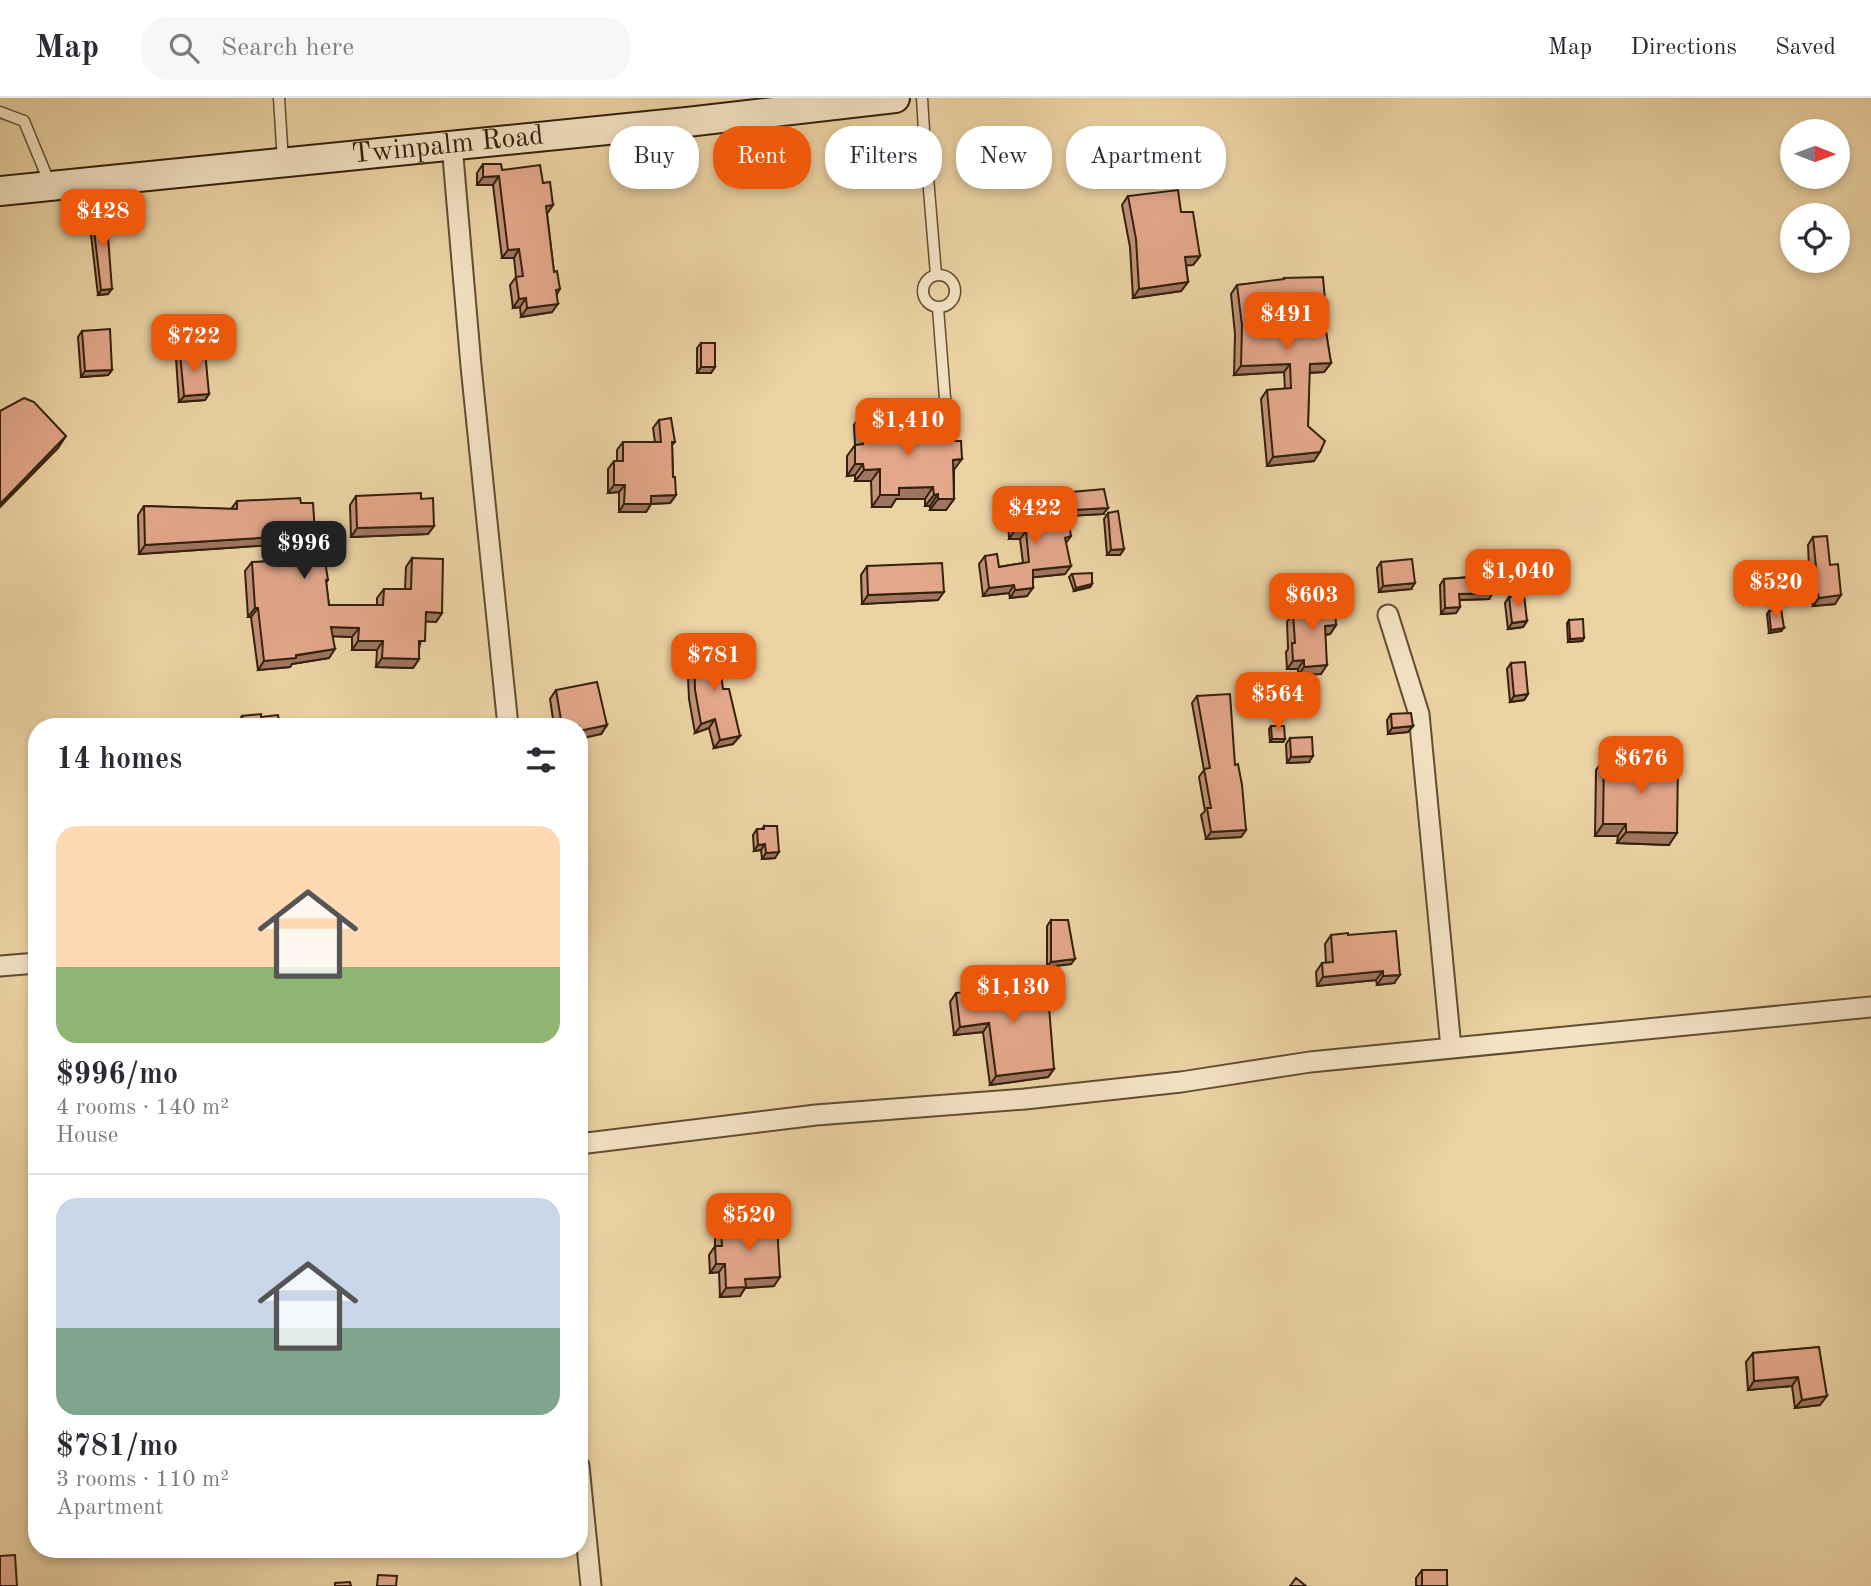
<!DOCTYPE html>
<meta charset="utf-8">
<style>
body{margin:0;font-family:"Old Standard TT",serif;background:#f7f7f7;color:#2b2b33;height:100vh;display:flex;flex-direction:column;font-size:26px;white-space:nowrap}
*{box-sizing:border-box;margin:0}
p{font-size:23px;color:#7c7c81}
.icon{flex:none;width:38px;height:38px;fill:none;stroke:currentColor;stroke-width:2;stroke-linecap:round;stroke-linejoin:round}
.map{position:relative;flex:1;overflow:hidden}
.details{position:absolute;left:28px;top:620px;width:560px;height:840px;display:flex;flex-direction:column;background:#fff;border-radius:28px;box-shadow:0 4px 10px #0003}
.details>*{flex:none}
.banner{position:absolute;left:609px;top:28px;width:665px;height:63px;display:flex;gap:14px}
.needle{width:46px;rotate:91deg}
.fabs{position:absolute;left:1780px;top:21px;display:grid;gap:14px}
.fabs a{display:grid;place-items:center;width:70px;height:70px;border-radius:50%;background:#fff;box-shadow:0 4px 10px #0003;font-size:35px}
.price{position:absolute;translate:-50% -60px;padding:0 16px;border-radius:14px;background:#ea580c;color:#fff;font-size:23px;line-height:46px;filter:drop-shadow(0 2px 4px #0008)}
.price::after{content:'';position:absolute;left:50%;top:42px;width:21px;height:16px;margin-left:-10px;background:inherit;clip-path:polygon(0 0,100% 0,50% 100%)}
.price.current{background:#222;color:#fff}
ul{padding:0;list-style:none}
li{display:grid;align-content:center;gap:14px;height:371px;padding:0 28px}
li+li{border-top:2px solid #e1e1e2}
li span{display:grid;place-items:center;height:217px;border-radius:21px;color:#555}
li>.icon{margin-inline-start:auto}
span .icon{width:126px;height:126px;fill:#fffc;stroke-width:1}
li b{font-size:30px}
h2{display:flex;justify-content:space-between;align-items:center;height:84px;padding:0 28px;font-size:30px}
.tag{padding:0 24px;border-radius:28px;background:#fff;box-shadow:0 4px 10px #0003;font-size:24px;line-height:63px}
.tag.current{background:#ea580c;color:#fff}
header{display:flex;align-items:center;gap:42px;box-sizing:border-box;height:98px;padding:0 35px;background:#fff;border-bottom:2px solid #e1e1e2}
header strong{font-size:33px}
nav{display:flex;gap:38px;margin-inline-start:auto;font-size:24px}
.search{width:490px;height:63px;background:#f7f7f7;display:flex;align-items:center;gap:18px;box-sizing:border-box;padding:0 24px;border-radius:28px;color:#7c7c81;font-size:26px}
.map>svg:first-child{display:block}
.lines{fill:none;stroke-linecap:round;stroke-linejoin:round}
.service-casing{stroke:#614e31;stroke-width:13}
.minor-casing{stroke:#614e31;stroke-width:23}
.secondary-casing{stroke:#33210b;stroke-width:32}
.service{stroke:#f3e2c4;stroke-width:10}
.minor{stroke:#f3e2c4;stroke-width:19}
.secondary{stroke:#f3e2c4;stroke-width:28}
.wall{fill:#c39078;stroke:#33210b;stroke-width:2}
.shaded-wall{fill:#9f7561;stroke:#33210b;stroke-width:2}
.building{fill:#e3a78b;stroke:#33210b;stroke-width:2}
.labels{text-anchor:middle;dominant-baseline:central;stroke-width:6;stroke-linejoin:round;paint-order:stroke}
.street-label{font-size:28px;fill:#33210b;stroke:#f3e2c4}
</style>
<header>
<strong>Map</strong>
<div class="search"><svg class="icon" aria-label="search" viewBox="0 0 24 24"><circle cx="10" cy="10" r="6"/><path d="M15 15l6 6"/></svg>Search here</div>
<nav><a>Map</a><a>Directions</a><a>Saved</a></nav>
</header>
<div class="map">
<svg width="1871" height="1488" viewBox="0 0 1871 1488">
<rect width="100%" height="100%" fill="#ecd3a4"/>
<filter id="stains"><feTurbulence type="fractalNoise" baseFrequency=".00286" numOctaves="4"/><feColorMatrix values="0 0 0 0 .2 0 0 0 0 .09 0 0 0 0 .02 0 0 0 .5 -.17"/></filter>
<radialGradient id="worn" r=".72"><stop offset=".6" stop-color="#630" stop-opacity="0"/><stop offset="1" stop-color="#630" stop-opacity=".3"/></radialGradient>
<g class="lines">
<defs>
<path id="service" d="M279 0 283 64
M922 0 924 32
M0 14 24 23 50 86
M925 43 936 177
M923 193a16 16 0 1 1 32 0a16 16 0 1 1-32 0Z
M938 210 948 339"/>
<path id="minor" d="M452 47 471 268 508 628
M1388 517 1419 616 1451 950
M0 868 37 865
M579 1046 816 1017 1025 1001 1181 984 1310 964 1871 909
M579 1368 591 1488"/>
<g id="secondary">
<path id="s1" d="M0 93 687 24 895 0"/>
</g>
</defs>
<use href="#service" class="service-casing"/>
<use href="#minor" class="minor-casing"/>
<use href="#secondary" class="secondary-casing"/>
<use href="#service" class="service"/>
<use href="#minor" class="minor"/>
<use href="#secondary" class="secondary"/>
</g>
<path class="wall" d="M483 66 502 72 547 116 554 174 560 191 557 196 552 214 521 219 520 209 513 210 510 187 516 179 514 160H502L493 87H477V75Z
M1128 98 1181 114 1200 158 1193 167H1186L1188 184 1181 193 1133 200 1130 149 1122 107Z
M92 115 108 196 98 197 89 120Z
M1284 180 1326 214 1323 218 1331 265 1324 274 1309 275 1308 328 1314 363 1267 368 1261 301 1267 292 1285 291 1284 274 1234 277 1235 236 1231 196 1237 187 1283 182Z
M82 233 112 272 108 277 81 279 78 239Z
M701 245 715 269 711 275H697V250Z
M180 255 209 296 205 302 179 304 176 261Z
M862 315 883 341 900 340V336L908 325 954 373V401L946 412H930V408H925V401H896L891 409H872L871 383H855V377L847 378V358L855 347 854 327Z
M659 322 675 344 672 347 673 379 676 397 670 405 651 406 646 414H619V394L608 395V371L614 363H617V352L623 344H655L653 330Z
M1072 394 1103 416 1069 418 1068 400Z
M356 398 421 401 434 428 428 436 351 439 350 407Z
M237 403 301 405 315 434 309 442 305 443V459L328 482 326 485 329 507H377V500L384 491H405L406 469 412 460 442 515 436 524 425 523 419 551V561L413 570 376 569 377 552H352V539L333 538 329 560 292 566 290 569 258 572 251 519H248L245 473 252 464 287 463 286 446 139 456 138 417 144 408 231 411Z
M1013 409 1071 438 1066 445 1065 476 1033 479 1027 498 1010 500 1009 495 983 498 979 466 985 458 999 469 1023 465 1020 441H1009L1008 417Z
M1108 415 1124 451 1120 457H1107L1104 421Z
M1813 439 1830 467 1835 506 1813 508 1812 504 1776 508 1773 481 1779 473 1809 470 1808 447Z
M1381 464 1411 491 1379 494 1377 470Z
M1474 464 1489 501 1460 502 1456 515 1441 516 1440 487 1444 481 1470 479V470Z
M867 468 938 502 862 506 861 477Z
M1072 476 1092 486 1090 489 1074 493 1069 479Z
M1509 499 1527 523 1523 529 1508 531 1505 505Z
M1307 500 1320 508 1336 527 1330 536 1325 537 1321 576 1298 577V571H1287L1286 554 1288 551 1287 524 1293 515H1297Z
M1769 513 1781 533 1769 535 1767 516Z
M1569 522 1582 543 1568 544 1567 525Z
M694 548 723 591 733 646 714 650 709 630 695 635 689 601 687 557Z
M1511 565 1528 596 1524 602 1510 604 1507 571Z
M556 592 607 627 601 636 579 628H554L550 601Z
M1197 598 1235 667 1246 732 1241 739 1206 741 1201 717 1205 713 1199 679 1204 672 1192 605Z
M1391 616 1413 628 1408 634 1388 636 1387 622Z
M242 618 261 619 280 628H238V624Z
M1271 628 1285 641 1283 644H1270L1269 631Z
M1290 640 1309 664 1287 665 1286 646Z
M1604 661 1620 666 1660 667 1663 663 1669 747 1617 745 1618 738H1595L1596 672Z
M764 728 775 760 762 761 761 752 754 753 753 737 757 731H762Z
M1051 822 1071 866 1047 869V828Z
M1331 837H1348L1394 885 1377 887 1376 882 1317 888 1316 874 1322 865H1326L1325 846Z
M956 895 1054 971 1048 979 990 987 983 934 954 937 950 904Z
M747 1120 761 1128 774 1188 745 1190 740 1198 720 1199 719 1174 710 1175 709 1157 715 1148V1141L721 1132H741V1128Z
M1819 1249 1820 1307 1795 1310 1792 1288 1748 1292 1746 1264 1753 1255Z
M1422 1472 1447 1488H1416V1480Z"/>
<path class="shaded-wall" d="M499 78 493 87H477L483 79Z
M553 107 547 116 540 117 546 108Z
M519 151 514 160H502L508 152Z
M1200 158 1193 167 1179 168 1185 159Z
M1188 184 1181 193 1133 200 1139 191Z
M112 191 108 196 98 197 101 192Z
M526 200 520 209 513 210 519 201Z
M558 206 552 214 521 219 527 210Z
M1331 265 1324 274 1303 275 1310 266Z
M1290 266 1284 274 1234 277 1241 268Z
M701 269H715L711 275H697Z
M112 272 108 277 81 279 85 273Z
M209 296 205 302 179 304 184 298Z
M66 338 58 350 0 409V406Z
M1320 354 1314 363 1267 368 1273 359Z
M962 361 953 373V362Z
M855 366H863L855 377 847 378Z
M880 371 871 383H855L864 372Z
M614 387H625L619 394 608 395Z
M933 389 925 401H896L891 409H872L880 397 899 390Z
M938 396 930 408H925L934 397Z
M676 397 670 405 646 406 651 398Z
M938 401H954L946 412H930Z
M624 406H651L646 414H619Z
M1108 410 1103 416 1069 418 1073 412Z
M434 428 428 436 351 439 357 430Z
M1015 432 1026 433 1020 441H1009Z
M305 434H315L309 442 299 443Z
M292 438 286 446 139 456 145 447Z
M1124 451 1120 457H1107L1111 452Z
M1071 468 1065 476 1027 480 1033 472Z
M1415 485 1411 491 1379 494 1383 488Z
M1092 486 1090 489 1074 493 1076 490Z
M1014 487 1009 495 983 498 989 490Z
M1033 490 1027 498 1010 500 1015 492Z
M944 494 938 502 862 506 868 497Z
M1493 495 1489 501 1455 502 1459 496Z
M1818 496 1812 504 1776 508 1782 500Z
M1841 497 1835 506 1813 508 1819 500Z
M1460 509 1456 515 1441 516 1445 510Z
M255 510H258L251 519H248Z
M426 514 442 515 436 524 419 523Z
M1527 523 1523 529 1508 531 1512 525Z
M1336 527 1330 536 1319 537 1325 528Z
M331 529 359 530 352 539 325 538Z
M1784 530 1781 533 1769 535 1771 532Z
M1584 540 1582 543 1568 544 1570 541Z
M358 543H383L377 552H352Z
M335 551 329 560 292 566 290 569 258 572 264 563Z
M382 560 419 561 413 570 376 569Z
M1304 562 1298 571H1287L1293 563Z
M1327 567 1321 576 1298 577 1304 569Z
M1528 596 1524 602 1510 604 1514 598Z
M715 621 709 630 695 635 701 626Z
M607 627 601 636 579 641V633Z
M1413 628 1408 634 1388 636 1392 630Z
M740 638 733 646 714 650 720 642Z
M1272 641H1285L1283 644H1270Z
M1313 658 1309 664 1287 665 1291 659Z
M1603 726H1626L1618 738H1595Z
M1246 732 1241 739 1206 741 1211 734Z
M1626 734 1677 735 1669 747 1617 745Z
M765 746 761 752 754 753 758 747Z
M779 754 775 760 762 761 766 755Z
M1075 861 1071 866 1047 869 1051 864Z
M1383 873 1376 882 1317 888 1323 879Z
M1400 877 1394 885 1377 887 1383 878Z
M989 925 983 934 954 937 960 929Z
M1054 971 1048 979 990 987 996 978Z
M716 1166H725L719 1174 710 1175Z
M780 1179 774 1188 745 1190 740 1198 720 1199 726 1190 745 1181Z
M1798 1279 1792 1288 1748 1292 1754 1283Z
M1827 1298 1820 1307 1795 1310 1802 1302Z"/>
<path class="building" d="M483 66H501L502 72 540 67 543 85 550 84 553 107 546 108 554 174 557 173 560 191 556 192 558 206 527 210 526 200 519 201 516 179 523 178 519 151 508 152 499 78 483 79Z
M1178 92 1181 114H1193L1200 158 1185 159 1188 184 1139 191 1136 141 1128 98Z
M106 113 112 191 101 192 92 115Z
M1323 179 1326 214H1323L1331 265 1310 266 1308 328 1325 343 1320 354 1273 359 1267 292 1291 290 1290 266 1241 268 1242 227 1237 187 1284 181V180Z
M110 231 112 272 85 273 82 233Z
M701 245H715V269H701Z
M205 253 209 296 184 298 180 255Z
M24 300 34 304 66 338 0 406V313Z
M883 314V341L908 340V325L925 324 926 343H961L962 361 953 362 954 401H938V396L934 397 933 389 899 390V397H880V371L864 372 863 366H855V347L863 346 862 315Z
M671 320 675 344H672L673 379H675L676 397 651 398V406H624L625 387H614V363H623V344H661L659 322Z
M1104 391 1108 410 1073 412 1072 394Z
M421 395V401L433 400 434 428 357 430 356 398Z
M300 400 301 405H313L315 434H305V459L324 457 328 482H326L329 507H383L384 491H411L412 460 443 461 442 515 426 514 425 543H419V561L382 560 383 543H358L359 530 331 529 335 551 296 557V560L264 563 258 510H255L252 464 294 462 292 438 145 447 144 408 237 411V403Z
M1066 406 1071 438 1065 440 1071 468 1033 472V490L1015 492 1014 487 989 490 985 458 997 456 999 469 1029 464 1026 433 1015 432 1013 409Z
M1118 413 1124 451 1111 452 1108 415Z
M1827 438 1830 467 1838 466 1841 497 1819 500 1818 496 1782 500 1779 473 1816 469 1813 439Z
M1412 461 1415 485 1383 488 1381 464Z
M1474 464H1492L1493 495 1459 496 1460 509 1445 510 1444 481 1474 479Z
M942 465 944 494 868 497 867 468Z
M1092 475V486L1076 490 1072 476Z
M1524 497 1527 523 1512 525 1509 499Z
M1320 499V508L1335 507 1336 527 1325 528 1327 567 1304 569V562L1293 563 1292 545H1295L1293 515H1301V509H1307V500Z
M1781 511 1784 530 1771 532 1769 513Z
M1583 521 1584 540 1570 541 1569 522Z
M694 548H717L723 591H729L740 638 720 642 715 621 701 626 695 592Z
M1525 564 1528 596 1514 598 1511 565Z
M597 584 607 627 579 633V628H562L556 592Z
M1230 596 1235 667 1238 666 1242 687 1246 732 1211 734 1207 710H1211L1204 671 1210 670 1197 598Z
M1411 615 1413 628 1392 630 1391 616Z
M261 616V619L278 617 280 628H244L242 618Z
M193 625V628H166Z
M1271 628H1284L1285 641H1272Z
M1312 639 1313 658 1291 659 1290 640Z
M1604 661H1620V666L1663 667V663H1678L1677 735 1626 734V726H1603Z
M764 728H777L779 754 766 755 765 746 758 747 757 731H764Z
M1051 822H1068L1075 861 1051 864Z
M1396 833 1400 877 1383 878V873L1323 879 1322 865 1333 864 1331 837 1348 835V837Z
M1047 884 1054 971 996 978 989 925 960 929 956 895Z
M761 1119V1128L777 1127 780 1179 745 1181 746 1189 726 1190 725 1166H716L715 1148H722L721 1132 747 1131V1120Z
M1819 1249 1827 1298 1802 1302 1798 1279 1754 1283 1753 1255Z
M15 1457 17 1488H0V1458Z
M1422 1472H1447V1488H1422Z
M378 1477 397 1478 396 1488H377Z
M1296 1480 1306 1488H1290Z
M350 1484 351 1488H335V1485Z"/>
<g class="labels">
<g class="street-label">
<text stroke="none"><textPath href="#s1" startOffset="450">Twinpalm Road</textPath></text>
</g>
</g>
<rect width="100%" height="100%" filter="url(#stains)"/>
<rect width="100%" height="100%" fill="url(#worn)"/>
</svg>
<div class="fabs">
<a><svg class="needle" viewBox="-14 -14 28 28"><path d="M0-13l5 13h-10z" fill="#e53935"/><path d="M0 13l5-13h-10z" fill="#7c7c81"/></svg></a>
<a><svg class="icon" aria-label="locate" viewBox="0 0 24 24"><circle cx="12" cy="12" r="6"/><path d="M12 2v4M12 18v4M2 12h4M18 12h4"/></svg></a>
</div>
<b class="price" style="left:103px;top:151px">$428</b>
<b class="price" style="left:1287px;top:254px">$491</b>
<b class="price" style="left:194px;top:276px">$722</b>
<b class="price" style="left:908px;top:360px">$1,410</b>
<b class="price" style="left:1035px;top:448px">$422</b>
<b class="price current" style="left:304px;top:483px">$996</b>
<b class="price" style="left:1518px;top:511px">$1,040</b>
<b class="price" style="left:1776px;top:522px">$520</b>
<b class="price" style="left:1312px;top:535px">$603</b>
<b class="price" style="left:714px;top:595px">$781</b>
<b class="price" style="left:1278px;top:634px">$564</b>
<b class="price" style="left:1641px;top:698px">$676</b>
<b class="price" style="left:1013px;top:927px">$1,130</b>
<b class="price" style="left:749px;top:1155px">$520</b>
<div class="banner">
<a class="tag">Buy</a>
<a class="tag current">Rent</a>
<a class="tag">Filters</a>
<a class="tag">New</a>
<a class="tag">Apartment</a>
</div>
<section class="details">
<h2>14 homes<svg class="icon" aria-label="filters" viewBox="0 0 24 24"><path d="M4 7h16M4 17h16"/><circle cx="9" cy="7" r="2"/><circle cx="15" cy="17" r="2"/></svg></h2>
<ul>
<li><span style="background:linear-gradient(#ffd9b3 65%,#8fb573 0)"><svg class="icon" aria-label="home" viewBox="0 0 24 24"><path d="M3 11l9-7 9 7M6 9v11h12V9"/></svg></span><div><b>$996/mo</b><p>4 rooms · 140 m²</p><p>House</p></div></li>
<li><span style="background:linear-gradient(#c9d6e8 60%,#7fa58c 0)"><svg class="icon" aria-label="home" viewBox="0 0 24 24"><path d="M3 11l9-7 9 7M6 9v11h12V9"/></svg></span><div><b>$781/mo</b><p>3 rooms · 110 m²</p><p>Apartment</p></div></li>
</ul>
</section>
</div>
